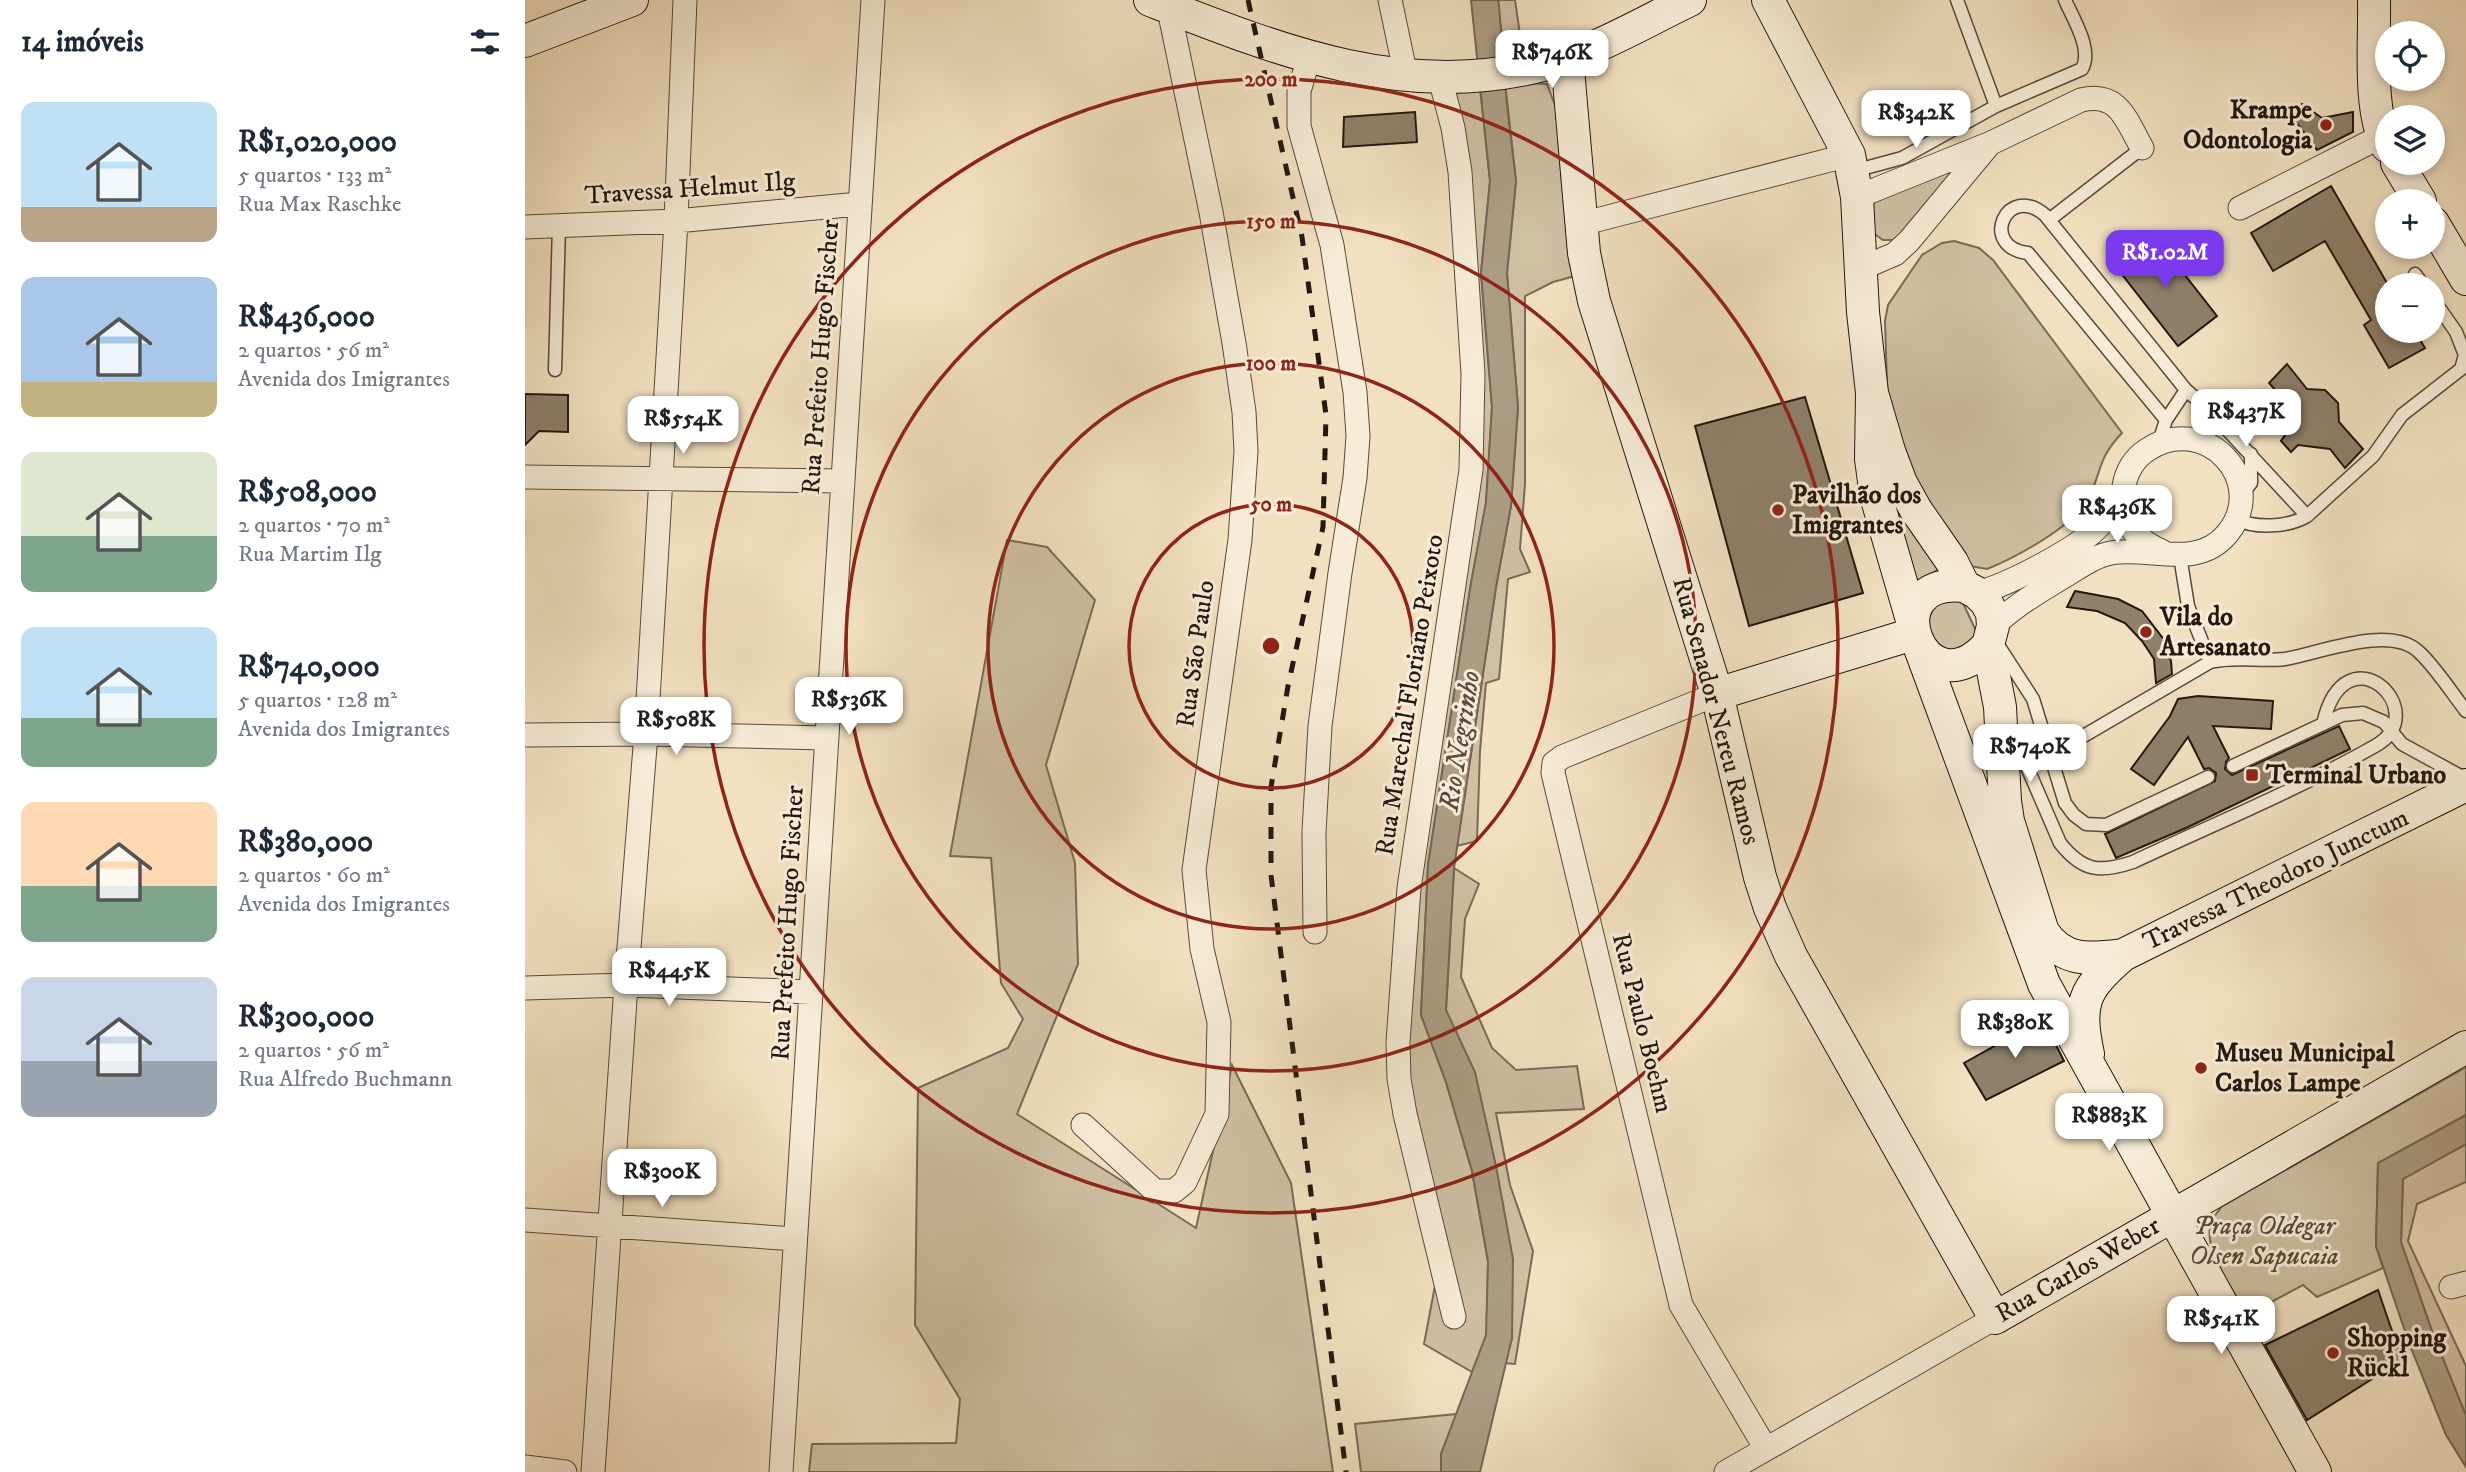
<!DOCTYPE html>
<html lang="pt">
<meta charset="utf-8">
<style>
body{margin:0;font-family:"IM FELL DW Pica",serif;background:#f2f2f3;color:#1f2937;height:100vh;display:flex;flex-direction:column;font-size:26px;white-space:nowrap}
*{box-sizing:border-box;margin:0}
p{font-size:23px;color:#747a83}
.icon{flex:none;width:38px;height:38px;fill:none;stroke:currentColor;stroke-width:2;stroke-linecap:round;stroke-linejoin:round}
.map{position:relative;flex:1;overflow:hidden}
.panel{display:flex;flex-direction:column;background:#fff;width:525px}
.panel>*{flex:none}
.buttons{position:absolute;left:1850px;top:21px;display:grid;gap:14px}
.buttons a{display:grid;place-items:center;width:70px;height:70px;border-radius:50%;background:#fff;box-shadow:0 4px 10px #0003;font-size:35px}
.price{position:absolute;translate:-50% -60px;padding:0 16px;border-radius:14px;background:#fff;color:#222;font-size:23px;line-height:46px;filter:drop-shadow(0 2px 4px #0008)}
.price::after{content:'';position:absolute;left:50%;top:42px;width:21px;height:16px;margin-left:-10px;background:inherit;clip-path:polygon(0 0,100% 0,50% 100%)}
.price.active{background:#7c3aed;color:#fff}
ul{padding:0;list-style:none}
li{display:flex;align-items:center;gap:21px;height:175px;padding:0 21px}
li span{display:grid;place-items:center;flex:none;width:196px;height:140px;border-radius:14px;color:#555}
li>.icon{margin-inline-start:auto}
span .icon{width:84px;height:84px;fill:#fffc;stroke-width:1}
li b{font-size:30px}
h2{display:flex;justify-content:space-between;align-items:center;height:84px;padding:0 21px;font-size:30px}
main{display:flex;flex:1;min-height:0}
.map>svg:first-child{display:block}
.green{fill:#cfbfa3;stroke:#796b58;stroke-width:2}
.water{fill:#ac9c84;stroke:#756755;stroke-width:2}
.building{fill:#8f806b;stroke:#23170e;stroke-width:2}
.lines{fill:none;stroke-linecap:round;stroke-linejoin:round}
.lane-casing{stroke:#574a3b;stroke-width:15}
.street-casing{stroke:#574a3b;stroke-width:25}
.secondary-casing{stroke:#23170e;stroke-width:34}
.lane{stroke:#f7ecd7;stroke-width:12}
.street{stroke:#f7ecd7;stroke-width:23}
.secondary{stroke:#f7ecd7;stroke-width:32}
.rail{stroke:#23170e;stroke-width:5;stroke-dasharray:12 12;stroke-linecap:butt}
.ring{fill:none;stroke:#8f2418;stroke-width:3.5}
.poi-dot{fill:#8f2418;stroke:#f7ecd7;stroke-width:2.5}
.labels{text-anchor:middle;dominant-baseline:central;stroke-width:6;stroke-linejoin:round;paint-order:stroke}
.poi-label{font-size:26px;font-weight:bold;fill:#23170e;stroke:#f7ecd7;text-anchor:start}
.street-label{font-size:26px;fill:#23170e;stroke:#f7ecd7}
.park-label{font-size:26px;font-style:italic;fill:#57493b;stroke:#f7ecd7}
.water-label{font-size:28px;font-style:italic;fill:#5a4c3d;stroke:#f7ecd7}
.centre{fill:#8f2418;stroke:#f7ecd7;stroke-width:3.5}
.ring-label{font-size:21px;text-anchor:middle;font-weight:bold;fill:#8f2418;stroke:#f7ecd7;stroke-width:6;stroke-linejoin:round;paint-order:stroke}
</style>
<main>
<section class="panel">
<h2>14 imóveis<svg class="icon" aria-label="filters" viewBox="0 0 24 24"><path d="M4 7h16M4 17h16"/><circle cx="9" cy="7" r="2"/><circle cx="15" cy="17" r="2"/></svg></h2>
<ul>
<li><span style="background:linear-gradient(#bfe0f5 75%,#b9a48a 0)"><svg class="icon" aria-label="home" viewBox="0 0 24 24"><path d="M3 11l9-7 9 7M6 9v11h12V9"/></svg></span><div><b>R$1,020,000</b><p>5 quartos · 133 m²</p><p>Rua Max Raschke</p></div></li>
<li><span style="background:linear-gradient(#a9c7e8 75%,#c2b280 0)"><svg class="icon" aria-label="home" viewBox="0 0 24 24"><path d="M3 11l9-7 9 7M6 9v11h12V9"/></svg></span><div><b>R$436,000</b><p>2 quartos · 56 m²</p><p>Avenida dos Imigrantes</p></div></li>
<li><span style="background:linear-gradient(#dfe7d0 60%,#7fa58c 0)"><svg class="icon" aria-label="home" viewBox="0 0 24 24"><path d="M3 11l9-7 9 7M6 9v11h12V9"/></svg></span><div><b>R$508,000</b><p>2 quartos · 70 m²</p><p>Rua Martim Ilg</p></div></li>
<li><span style="background:linear-gradient(#bfe0f5 65%,#7fa58c 0)"><svg class="icon" aria-label="home" viewBox="0 0 24 24"><path d="M3 11l9-7 9 7M6 9v11h12V9"/></svg></span><div><b>R$740,000</b><p>5 quartos · 128 m²</p><p>Avenida dos Imigrantes</p></div></li>
<li><span style="background:linear-gradient(#ffd9b3 60%,#7fa58c 0)"><svg class="icon" aria-label="home" viewBox="0 0 24 24"><path d="M3 11l9-7 9 7M6 9v11h12V9"/></svg></span><div><b>R$380,000</b><p>2 quartos · 60 m²</p><p>Avenida dos Imigrantes</p></div></li>
<li><span style="background:linear-gradient(#c9d6e8 60%,#9aa5b1 0)"><svg class="icon" aria-label="home" viewBox="0 0 24 24"><path d="M3 11l9-7 9 7M6 9v11h12V9"/></svg></span><div><b>R$300,000</b><p>2 quartos · 56 m²</p><p>Rua Alfredo Buchmann</p></div></li>
</ul>
</section>
<div class="map">
<svg width="1941" height="1472" viewBox="0 0 1941 1472">
<rect width="100%" height="100%" fill="#f2e1c1"/>
<filter id="stains"><feTurbulence type="fractalNoise" baseFrequency=".00286" numOctaves="4"/><feColorMatrix values="0 0 0 0 .2 0 0 0 0 .09 0 0 0 0 .02 0 0 0 .5 -.17"/></filter>
<radialGradient id="worn" r=".72"><stop offset=".6" stop-color="#630" stop-opacity="0"/><stop offset="1" stop-color="#630" stop-opacity=".3"/></radialGradient>
<path class="green" d="M973 0H990L997 48 978 52Z
M980 82 1022 84 1031 108 1037 183 1050 276 1028 282 1000 296V484L995 549 1005 572 983 579 974 679 961 683 955 751 952 841 932 846 971 587 986 506 993 407 982 273 991 181Z
M955 88 965 181 956 273 967 407 961 503 946 583 903 865 896 1015 921 1082 947 1171 963 1261 962 1335 947 1372 899 1344 915 1259 873 1042 946 470 919 92Z
M1440 157 1370 240H1358L1348 233 1343 211 1349 201Z
M1429 241 1454 248 1468 260 1597 433C1572 459 1577 472 1563 499 1549 526 1490 558 1462 569L1445 566 1410 522 1363 415 1360 321 1363 305 1397 255 1417 243Z
M1358 467 1419 566 1386 586Z
M482 540 522 547 570 600 521 765 550 863 553 964 492 1114 671 1228 707 1065 766 1183 808 1472H284L287 1444 431 1443 435 1399 390 1325 393 1088 483 1048 498 1019 476 983 466 858 425 856Z
M1432 598 1438 603 1452 633 1440 653 1408 647 1396 621 1409 605Z
M929 868 954 884 940 919 936 977 967 1048 991 1070 1052 1066 1059 1109 971 1113 985 1185 1008 1251 990 1364 980 1363 987 1338 921 1010Z
M1941 1067V1115L1853 1163 1851 1246 1858 1268 1792 1297 1778 1285 1722 1315C1709 1291 1675 1248 1687 1220 1689 1216 1694 1211 1696 1207Z
M1941 1144V1182L1892 1204 1883 1241 1941 1366V1416L1908 1334 1876 1242 1878 1179Z
M932 1414 916 1454V1472H836L830 1424Z"/>
<path class="water" d="M946 0H973L974 6 982 106 991 181 982 273 993 407 986 506 971 587 929 868 921 1010 950 1072 971 1166 988 1259 987 1338 955 1472H916V1454L961 1335 963 1261 947 1171 921 1082 896 1015 903 865 946 583 961 502 967 407 956 273 965 181Z
M1941 1115V1144L1878 1179 1876 1242 1908 1334 1941 1416V1467L1921 1435 1884 1343 1851 1246 1853 1163Z"/>
<path class="building" d="M1777 104 1797 118 1828 112V132L1792 150 1765 114Z
M890 112 892 142 818 147 819 117Z
M1806 186 1862 283V331H1890L1900 348 1864 368 1839 325 1846 320 1800 241 1748 271 1726 233Z
M1627 233 1692 316 1653 346 1588 263Z
M1762 364 1782 389 1800 390 1813 403 1814 422 1838 449 1820 468 1805 449 1773 445 1766 452 1756 441 1763 431 1761 402 1744 383Z
M0 394 43 395V432L14 431 0 445Z
M1280 397 1338 593 1224 626 1170 426Z
M1550 591 1593 599 1617 611 1640 641 1646 661 1647 674 1631 683 1629 659 1617 641 1600 623 1572 611 1542 607Z
M1673 696 1748 701 1746 729 1688 726 1704 758 1701 762 1700 769 1707 775 1814 726 1825 749 1661 828 1591 858 1580 834 1690 781 1691 773 1684 768 1679 769 1663 737 1629 785 1606 769 1645 716 1653 699Z
M1518 1019 1539 1061 1461 1100 1439 1063Z
M1853 1290 1877 1360 1782 1420 1740 1345Z"/>
<g class="lines">
<defs>
<path id="lane" d="M1432 0 1471 106
M1329 171 1377 158 1471 106 1557 69C1568 49 1548 19 1540 0
M1524 220 1617 148
M1890 274 1898 285
M30 370 34 225
M1641 420 1503 253C1453 247 1482 182 1520 215L1661 390 1683 409 1782 516
M1634 442 1641 420 1661 390
M1716 495 1726 483V454
M1711 519C1730 529 1764 527 1782 516L1848 456 1877 415 1936 369 1940 355 1931 332 1908 299
M1655 556 1663 606 1685 662C1712 656 1735 662 1760 659 1795 653 1865 624 1894 652 1912 669 1926 692 1941 711
M1473 645 1508 699 1540 803 1549 815 1561 824 1581 825 1683 777
M1798 724 1817 715 1838 713 1859 722 1877 744 1941 779
M1486 730 1535 843C1558 872 1575 873 1608 862 1689 824 1772 790 1850 746 1911 712 1820 626 1798 724L1708 766
M1526 755 1685 662"/>
<path id="street" d="M865 0 881 76
M784 58 774 91V126L807 245 830 392 833 436 830 478 815 573 795 726 789 832 790 932
M915 78 928 128 935 172 948 374 946 470 884 888 873 1042 874 1079 880 1114 929 1317
M1332 197 1466 143 1556 100C1594 91 1601 120 1617 148
M1715 208 1857 136
M1056 224 1324 155
M0 227 151 221 334 204
M1335 269 1370 254 1384 241 1463 146
M0 477 316 481
M1452 593C1483 585 1550 550 1572 528 1581 519 1589 508 1597 498
M1468 626C1491 605 1516 590 1543 574 1556 566 1570 556 1586 553 1625 546 1672 570 1702 534 1746 481 1679 411 1622 450 1596 467 1591 505 1608 530 1615 541 1627 547 1638 552
M1192 694 1037 757 1029 763 1028 773 1156 1305 1241 1449
M0 735 121 734 302 738
M0 988 101 985 287 992
M558 1125 630 1191H649L660 1182 692 1114 694 1022 677 949 669 870 715 540 721 451 719 412 709 343 686 212 642 0
M0 1220 270 1239
M1926 1287 1941 1283
M0 1467 40 1472
M68 1472 101 985 121 734 151 221 160 0
M256 1472 348 0
M1201 1472 1470 1318"/>
<path id="secondary" d="M625 0C753 50 879 101 1018 65 1069 52 1117 23 1165 0
M1243 0 1324 155 1332 197 1338 312 1347 393 1346 459 1351 496 1387 620
M1849 0C1850 43 1843 108 1862 146
M0 41 107 0
M1042 58 1059 253 1069 301 1192 694 1235 877 1245 908 1266 956 1470 1318 1941 1047
M1872 163 1895 201
M1908 223 1941 279
M1347 393 1364 451 1376 483 1391 510 1427 562 1439 586 1452 593 1461 602 1467 613 1468 626 1463 645 1475 707 1480 801 1483 821 1518 932C1539 963 1565 959 1598 955
M1439 586C1345 577 1399 716 1463 645
M1395 648 1519 984 1790 1472
M1192 694 1388 634
M1563 1054C1552 1002 1559 989 1598 955L1941 785"/>
</defs>
<use href="#lane" class="lane-casing"/>
<use href="#street" class="street-casing"/>
<use href="#secondary" class="secondary-casing"/>
<use href="#lane" class="lane"/>
<use href="#street" class="street"/>
<use href="#secondary" class="secondary"/>
<path class="rail" d="M723 0 777 237 801 415 798 527 763 686 746 787V875L821 1472"/>
</g>
<g class="ring">
<circle cx="746" cy="646" r="142"/>
<circle cx="746" cy="646" r="283"/>
<circle cx="746" cy="646" r="425"/>
<circle cx="746" cy="646" r="567"/>
</g>
<g class="poi-dot">
<circle cx="1801" cy="125" r="7"/>
<circle cx="1253" cy="510" r="7"/>
<circle cx="1621" cy="632" r="7"/>
<rect x="1720" y="768" width="14" height="14" rx="3.5"/>
<circle cx="1676" cy="1068" r="7"/>
<circle cx="1808" cy="1353" r="7"/>
</g>
<g class="labels">
<g class="poi-label">
<text x="1787" y="110" text-anchor="end">Krampe<tspan x="1787" dy="30">Odontologia</tspan></text>
<text x="1267" y="495">Pavilhão dos<tspan x="1267" dy="30">Imigrantes</tspan></text>
<text x="1635" y="617">Vila do<tspan x="1635" dy="30">Artesanato</tspan></text>
<text x="1741" y="775">Terminal Urbano</text>
<text x="1690" y="1053">Museu Municipal<tspan x="1690" dy="30">Carlos Lampe</tspan></text>
<text x="1822" y="1338">Shopping<tspan x="1822" dy="30">Rückl</tspan></text>
</g>
<g class="street-label">
<text transform="translate(165 189) rotate(-4)">Travessa Helmut Ilg</text>
<text transform="translate(296 357) rotate(-86)">Rua Prefeito Hugo Fischer</text>
<text transform="translate(671 654) rotate(-82)">Rua São Paulo</text>
<text transform="translate(885 695) rotate(-81)">Rua Marechal Floriano Peixoto</text>
<text transform="translate(1191 711) rotate(75)">Rua Senador Nereu Ramos</text>
<text transform="translate(1751 880) rotate(-26)">Travessa Theodoro Junctum</text>
<text transform="translate(263 923) rotate(-87)">Rua Prefeito Hugo Fischer</text>
<text transform="translate(1117 1023) rotate(76)">Rua Paulo Boehm</text>
<text transform="translate(1553 1270) rotate(-30)">Rua Carlos Weber</text>
</g>
<g class="park-label">
<text x="1739" y="1226">Praça Oldegar<tspan x="1739" dy="30">Olsen Sapucaia</tspan></text>
</g>
<g class="water-label">
<text transform="translate(935 741) rotate(-81)">Rio Negrinho</text>
</g>
</g>
<circle cx="746" cy="646" r="10" class="centre"/>
<g class="ring-label">
<text x="746" y="86">200 m</text>
<text x="746" y="228">150 m</text>
<text x="746" y="370">100 m</text>
<text x="746" y="511">50 m</text>
</g>
<rect width="100%" height="100%" filter="url(#stains)"/>
<rect width="100%" height="100%" fill="url(#worn)"/>
</svg>
<div class="buttons">
<a><svg class="icon" aria-label="locate" viewBox="0 0 24 24"><circle cx="12" cy="12" r="6"/><path d="M12 2v4M12 18v4M2 12h4M18 12h4"/></svg></a>
<a><svg class="icon" aria-label="layers" viewBox="0 0 24 24"><path d="M12 4l9 5-9 5-9-5zM3 14l9 5 9-5"/></svg></a>
<a>+</a>
<a>−</a>
</div>
<b class="price" style="left:1027px;top:90px">R$746K</b>
<b class="price" style="left:1391px;top:150px">R$342K</b>
<b class="price active" style="left:1640px;top:290px">R$1.02M</b>
<b class="price" style="left:1721px;top:449px">R$437K</b>
<b class="price" style="left:158px;top:456px">R$554K</b>
<b class="price" style="left:1592px;top:545px">R$436K</b>
<b class="price" style="left:324px;top:737px">R$536K</b>
<b class="price" style="left:151px;top:757px">R$508K</b>
<b class="price" style="left:1505px;top:784px">R$740K</b>
<b class="price" style="left:144px;top:1008px">R$445K</b>
<b class="price" style="left:1490px;top:1060px">R$380K</b>
<b class="price" style="left:1584px;top:1153px">R$883K</b>
<b class="price" style="left:137px;top:1209px">R$300K</b>
<b class="price" style="left:1696px;top:1356px">R$541K</b>
</div>
</main>
